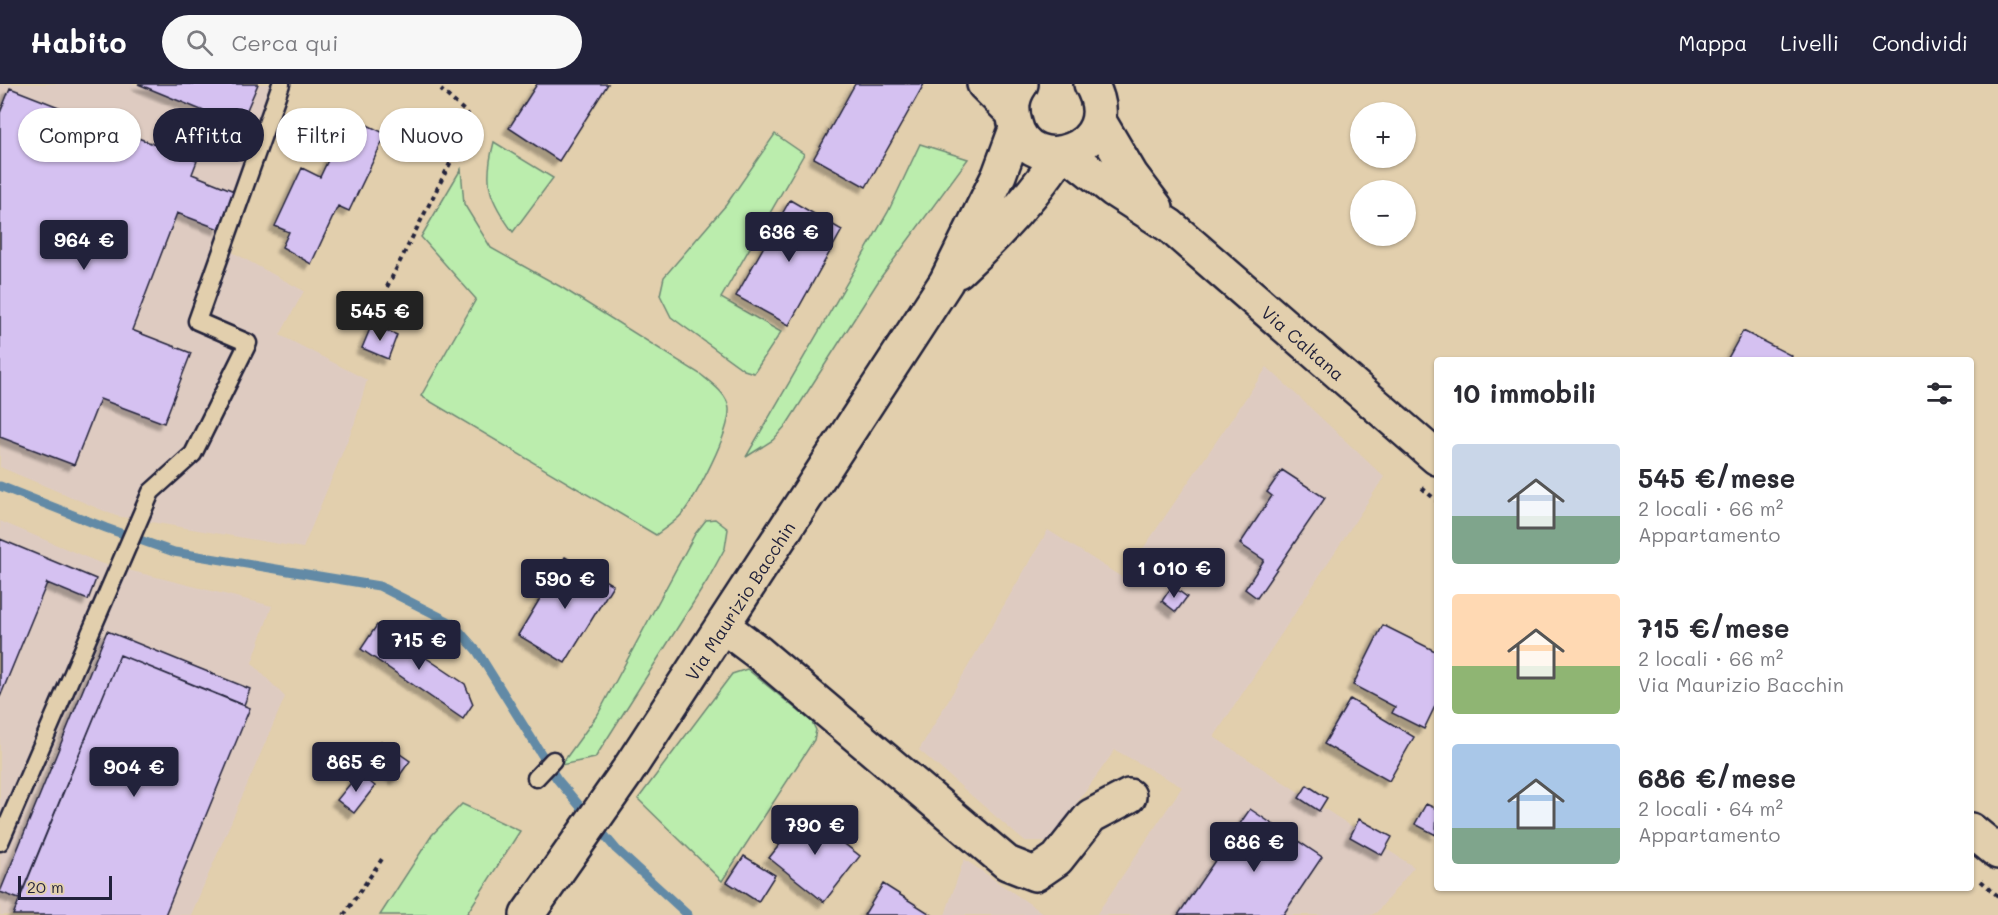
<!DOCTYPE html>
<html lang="it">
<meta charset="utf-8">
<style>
body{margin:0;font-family:Mali,sans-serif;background:#f7f7f7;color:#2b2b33;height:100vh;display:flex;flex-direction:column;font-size:22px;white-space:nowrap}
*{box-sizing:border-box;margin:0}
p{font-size:20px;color:#7c7c81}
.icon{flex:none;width:33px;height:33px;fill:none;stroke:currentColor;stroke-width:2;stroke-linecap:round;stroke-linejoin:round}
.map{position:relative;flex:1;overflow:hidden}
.side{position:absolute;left:1434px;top:273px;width:540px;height:534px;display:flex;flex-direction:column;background:#fff;border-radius:6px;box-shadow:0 2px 4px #0004}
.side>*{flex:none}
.hud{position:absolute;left:18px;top:24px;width:570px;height:54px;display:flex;gap:12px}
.controls{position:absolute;left:1350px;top:18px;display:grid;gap:12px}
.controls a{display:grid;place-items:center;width:66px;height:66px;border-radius:50%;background:#fff;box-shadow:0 2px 4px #0004;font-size:30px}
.scale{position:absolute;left:18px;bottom:15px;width:94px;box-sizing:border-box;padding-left:6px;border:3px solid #22223b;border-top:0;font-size:16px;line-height:21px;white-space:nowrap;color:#22223b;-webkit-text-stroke:4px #e2cfad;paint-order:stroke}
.price{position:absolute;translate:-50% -51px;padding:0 14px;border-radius:6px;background:#22223b;color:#fff;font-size:20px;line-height:39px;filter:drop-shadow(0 2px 3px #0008)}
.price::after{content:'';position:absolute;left:50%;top:36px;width:18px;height:14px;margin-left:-9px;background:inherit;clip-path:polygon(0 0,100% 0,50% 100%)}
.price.selected{background:#222;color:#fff}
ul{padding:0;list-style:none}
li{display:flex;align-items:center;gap:18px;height:150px;padding:0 18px}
li span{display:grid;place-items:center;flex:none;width:168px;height:120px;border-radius:6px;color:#555}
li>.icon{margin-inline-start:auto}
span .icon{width:72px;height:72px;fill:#fffc;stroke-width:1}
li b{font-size:26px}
h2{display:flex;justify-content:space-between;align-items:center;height:72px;padding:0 18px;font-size:26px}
.chip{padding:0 21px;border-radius:27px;background:#fff;box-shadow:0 2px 4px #0004;font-size:21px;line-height:54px}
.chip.selected{background:#22223b;color:#fff}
header{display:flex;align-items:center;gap:36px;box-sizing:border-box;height:84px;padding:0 30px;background:#22223b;color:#fff}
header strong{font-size:28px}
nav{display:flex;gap:33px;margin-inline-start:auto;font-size:21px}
.search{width:420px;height:54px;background:#f7f7f7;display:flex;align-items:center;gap:15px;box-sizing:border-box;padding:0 21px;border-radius:33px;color:#7c7c81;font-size:22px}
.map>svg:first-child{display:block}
.built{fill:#decbc1}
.green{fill:#bbedad;stroke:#6e8874;stroke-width:1.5}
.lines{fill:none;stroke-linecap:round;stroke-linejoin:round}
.stream{stroke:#628aa6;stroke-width:9}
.building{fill:#d5c1f1;stroke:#22223b;stroke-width:1.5;filter:url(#shadow)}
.lane-casing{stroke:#22223b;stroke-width:21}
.street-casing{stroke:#22223b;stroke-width:38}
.secondary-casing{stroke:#22223b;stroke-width:38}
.path{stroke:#22223b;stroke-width:4;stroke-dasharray:4.5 4.5;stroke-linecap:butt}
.lane{stroke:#e2cfad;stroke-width:16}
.street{stroke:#e2cfad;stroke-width:33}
.secondary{stroke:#e2cfad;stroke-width:33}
.labels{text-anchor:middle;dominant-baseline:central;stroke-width:5;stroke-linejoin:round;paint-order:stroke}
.street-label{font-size:18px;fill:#22223b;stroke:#e2cfad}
</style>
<header>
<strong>Habito</strong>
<div class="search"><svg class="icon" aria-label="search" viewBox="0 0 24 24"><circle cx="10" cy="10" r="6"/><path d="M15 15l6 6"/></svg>Cerca qui</div>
<nav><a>Mappa</a><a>Livelli</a><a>Condividi</a></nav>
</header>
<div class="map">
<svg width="1998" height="831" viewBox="0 0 1998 831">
<defs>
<filter id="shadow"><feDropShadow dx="-5.5" dy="5.5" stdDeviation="1.5" flood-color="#0004"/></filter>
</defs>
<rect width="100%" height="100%" fill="#e2cfad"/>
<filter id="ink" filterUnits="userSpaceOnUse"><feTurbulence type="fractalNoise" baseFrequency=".0167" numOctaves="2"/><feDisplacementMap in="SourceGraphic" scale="12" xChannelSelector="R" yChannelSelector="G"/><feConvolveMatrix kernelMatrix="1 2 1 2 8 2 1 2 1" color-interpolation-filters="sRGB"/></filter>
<g filter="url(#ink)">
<path class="built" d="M0 0H289L251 95 232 168 304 207 280 251 367 296 355 338 303 464 116 432 0 383Z
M1267 283 1384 393 1214 653 1414 783 1377 828 1371 831H1096L1182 703 1115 666 1050 757H1024L919 666 1048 446 1123 494Z
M0 437 100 479 272 522 252 579 285 613 191 831H0Z
M964 775 1046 831H945Z"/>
<path class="green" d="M775 50 804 70 721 214 781 248 754 289 744 286 671 233 660 211 664 193 726 121Z
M494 58 553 94 513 148C489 115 483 100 494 58Z
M920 60 968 75 881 193 787 340 773 356 746 373 888 128Z
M461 85 464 120 491 164 561 203 700 290C711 299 728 310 729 325 730 349 697 411 682 430 675 438 664 445 656 451L421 312 476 215 421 153Z
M715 435 728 445 725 464 707 497 595 674 561 681 598 630 695 450 706 436Z
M747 585 812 638 816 646 814 656 722 797 638 715 732 590Z
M462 720 520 747 466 831H380L432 751Z"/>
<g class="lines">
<path class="stream" d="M0 402 106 444 174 468 379 502 452 539 477 567 557 695 616 765 688 831"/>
</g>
<path class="building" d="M138 0H258L240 42Z
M537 0H608L559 77 509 44Z
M855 0H924L866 103 814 74Z
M10 4 197 77 192 90 234 107 219 145 177 129 132 246 191 269 164 339 100 315 74 381 0 353V29Z
M359 37 386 50 349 127 338 122 311 180 282 163 289 148 275 142 302 84 320 93 341 49 352 54Z
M790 116 842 146 789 241 736 212Z
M372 240 397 251 388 275 362 264Z
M1743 247 1792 272 1790 276H1727Z
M1282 386 1325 414 1257 514 1245 505 1264 476 1240 460 1272 412 1267 408Z
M0 455 96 495 88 516 47 499 0 613Z
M565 473 613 501 565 579 518 551Z
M1172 502 1187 513 1176 528 1162 517Z
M377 541 465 600 473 620 463 635 361 565Z
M1383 541 1437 568V618L1424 645 1392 629 1395 623 1353 601Z
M107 547 250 605 244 621 120 571 19 815 0 808Z
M120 571 250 624 165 831H13Z
M1350 615 1414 653 1389 697 1324 660Z
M381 657 410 677 397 695 369 674Z
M359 689 375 702 354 729 337 716Z
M1307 701 1327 714 1319 727 1299 714Z
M1426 720 1437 725 1436 751 1415 740Z
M808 725 826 739 823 743 860 772 824 818 769 774Z
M1250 725 1322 773 1283 831H1178Z
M1359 735 1392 753 1382 771 1350 753Z
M744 772 775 791 758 818 727 798Z
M883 800 932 831H864Z"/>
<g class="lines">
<defs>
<path id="lane" d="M536 694 553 676
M0 758 151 408 193 370 248 259 197 237 281 0"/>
<path id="street" d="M723 542 759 569 1007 779 1035 790 1057 775 1091 732 1129 712"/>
<path id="secondary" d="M984 0 1012 28
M1021 0C1012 13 1011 24 1015 39 1028 97 1128 65 1091 0
M1099 37 1131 91 1156 124
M1067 69 1114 106 1170 142 1437 374
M958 187C997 151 1032 113 1061 70
M1971 746 1998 768
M527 831 627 688 946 198 999 91 1016 45"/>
</defs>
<use href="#lane" class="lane-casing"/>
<use href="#street" class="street-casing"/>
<use href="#secondary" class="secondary-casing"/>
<path class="path" d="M387 203 464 52 468 30 441 6
M1422 404 1437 417
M1981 797 1998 812
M344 831 384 772"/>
<use href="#lane" class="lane"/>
<use href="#street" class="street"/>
<use href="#secondary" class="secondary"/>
</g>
</g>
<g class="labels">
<g class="street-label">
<text transform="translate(1303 259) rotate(41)">Via Caltana</text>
<text transform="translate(740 517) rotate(-57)">Via Maurizio Bacchin</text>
</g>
</g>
</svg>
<div class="controls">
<a>+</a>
<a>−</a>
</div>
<div class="scale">20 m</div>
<b class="price" style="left:789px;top:179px">636 €</b>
<b class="price" style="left:84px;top:187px">964 €</b>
<b class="price selected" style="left:380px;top:258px">545 €</b>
<b class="price" style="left:1174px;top:515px">1 010 €</b>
<b class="price" style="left:565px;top:526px">590 €</b>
<b class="price" style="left:419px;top:587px">715 €</b>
<b class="price" style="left:356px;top:709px">865 €</b>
<b class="price" style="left:134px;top:714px">904 €</b>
<b class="price" style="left:815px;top:772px">790 €</b>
<b class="price" style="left:1254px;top:789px">686 €</b>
<div class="hud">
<a class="chip">Compra</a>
<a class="chip selected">Affitta</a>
<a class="chip">Filtri</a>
<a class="chip">Nuovo</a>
</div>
<section class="side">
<h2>10 immobili<svg class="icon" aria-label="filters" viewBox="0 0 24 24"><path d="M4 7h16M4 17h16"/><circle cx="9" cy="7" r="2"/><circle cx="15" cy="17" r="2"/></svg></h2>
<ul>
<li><span style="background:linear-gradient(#c9d6e8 60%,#7fa58c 0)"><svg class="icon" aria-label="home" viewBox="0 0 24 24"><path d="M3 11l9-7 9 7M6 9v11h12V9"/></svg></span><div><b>545 €/mese</b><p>2 locali · 66 m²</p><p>Appartamento</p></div></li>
<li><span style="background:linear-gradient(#ffd9b3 60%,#8fb573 0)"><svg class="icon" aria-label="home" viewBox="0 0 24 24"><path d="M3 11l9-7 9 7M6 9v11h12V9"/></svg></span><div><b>715 €/mese</b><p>2 locali · 66 m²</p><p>Via Maurizio Bacchin</p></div></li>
<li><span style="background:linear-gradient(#a9c7e8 70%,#7fa58c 0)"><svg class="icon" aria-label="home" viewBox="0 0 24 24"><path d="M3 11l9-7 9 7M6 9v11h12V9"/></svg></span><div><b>686 €/mese</b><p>2 locali · 64 m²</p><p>Appartamento</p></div></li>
</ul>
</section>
</div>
